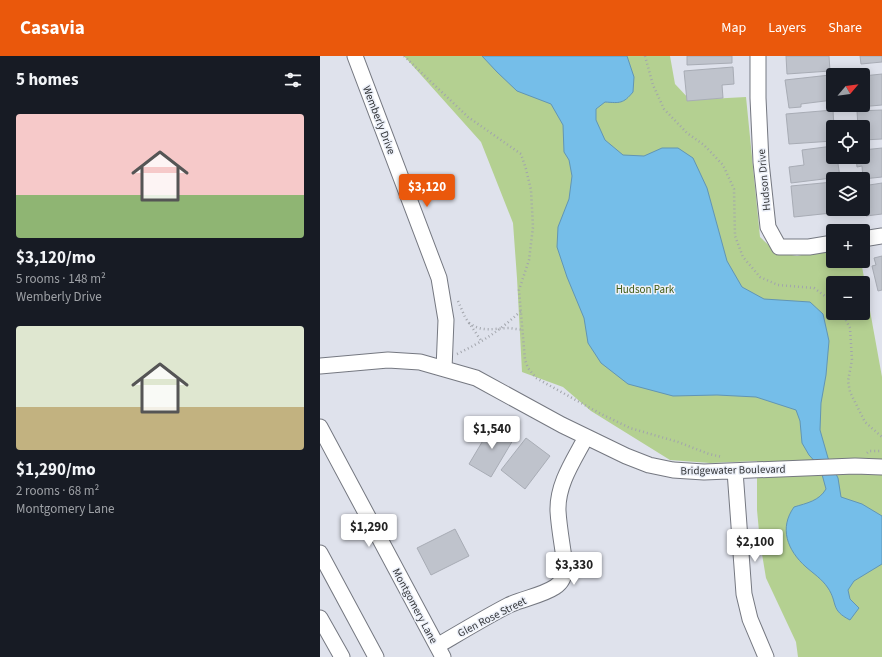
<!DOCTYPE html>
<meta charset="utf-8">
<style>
body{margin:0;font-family:"Source Sans 3",sans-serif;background:#242831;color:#f1f3f6;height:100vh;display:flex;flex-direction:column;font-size:15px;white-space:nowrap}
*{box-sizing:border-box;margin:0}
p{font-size:13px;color:#9ea1a6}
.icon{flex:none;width:22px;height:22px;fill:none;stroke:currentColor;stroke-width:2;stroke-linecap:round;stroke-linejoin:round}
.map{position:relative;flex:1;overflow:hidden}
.drawer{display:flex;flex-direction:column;background:#171b24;width:320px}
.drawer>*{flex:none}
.needle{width:26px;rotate:61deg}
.buttons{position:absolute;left:506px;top:12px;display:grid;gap:8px}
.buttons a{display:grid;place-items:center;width:44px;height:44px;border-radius:4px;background:#171b24;box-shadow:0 2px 10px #0003;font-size:20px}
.price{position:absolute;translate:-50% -34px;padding:0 9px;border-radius:4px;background:#fff;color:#222;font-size:13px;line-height:26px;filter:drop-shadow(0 1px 2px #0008)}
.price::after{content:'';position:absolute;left:50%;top:24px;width:12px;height:9px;margin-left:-6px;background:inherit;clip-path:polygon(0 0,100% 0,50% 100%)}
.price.active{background:#ea580c;color:#fff}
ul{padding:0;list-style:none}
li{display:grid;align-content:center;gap:8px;height:212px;padding:0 16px}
li span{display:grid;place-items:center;height:124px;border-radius:4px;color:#555}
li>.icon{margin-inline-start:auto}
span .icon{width:72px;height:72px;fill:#fffc;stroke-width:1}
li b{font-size:17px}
h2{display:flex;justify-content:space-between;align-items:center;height:48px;padding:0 16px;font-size:17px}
header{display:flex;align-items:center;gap:24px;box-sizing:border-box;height:56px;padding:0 20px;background:#ea580c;color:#fff}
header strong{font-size:19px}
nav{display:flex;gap:22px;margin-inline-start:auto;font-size:14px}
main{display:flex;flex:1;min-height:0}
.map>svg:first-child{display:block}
.green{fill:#b4d091;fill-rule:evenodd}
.water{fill:#75bee9;stroke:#6195b4}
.building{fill:#bfc3cc;stroke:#a8acb5}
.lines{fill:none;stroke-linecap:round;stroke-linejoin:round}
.minor-casing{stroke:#757881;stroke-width:17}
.path{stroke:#a2a5ac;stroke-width:2.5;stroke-dasharray:1 3;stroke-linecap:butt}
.minor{stroke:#fff;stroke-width:15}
.labels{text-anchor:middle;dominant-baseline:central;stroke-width:3;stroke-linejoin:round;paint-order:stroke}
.street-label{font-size:11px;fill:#323437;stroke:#ecf0f9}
.park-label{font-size:11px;fill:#405a12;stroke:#ecf0f9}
</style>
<header>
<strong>Casavia</strong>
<nav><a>Map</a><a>Layers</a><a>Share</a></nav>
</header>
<main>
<section class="drawer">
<h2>5 homes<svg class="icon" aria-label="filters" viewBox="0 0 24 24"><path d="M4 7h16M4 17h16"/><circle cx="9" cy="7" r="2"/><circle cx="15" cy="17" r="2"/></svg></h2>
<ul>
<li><span style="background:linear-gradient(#f6c9c9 65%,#8fb573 0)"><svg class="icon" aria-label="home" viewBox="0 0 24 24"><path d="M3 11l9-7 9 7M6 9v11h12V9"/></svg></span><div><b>$3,120/mo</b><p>5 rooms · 148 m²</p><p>Wemberly Drive</p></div></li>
<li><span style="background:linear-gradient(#dfe7d0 65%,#c2b280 0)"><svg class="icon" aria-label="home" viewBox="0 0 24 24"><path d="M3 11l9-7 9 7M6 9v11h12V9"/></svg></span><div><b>$1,290/mo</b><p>2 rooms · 68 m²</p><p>Montgomery Lane</p></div></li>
</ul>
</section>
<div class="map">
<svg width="562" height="601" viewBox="0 0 562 601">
<rect width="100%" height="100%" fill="#dfe2ec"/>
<path class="green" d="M84 0H350L355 28 370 44 426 41 440 181 456 196 477 200 513 192V205H541L562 321V601H478L476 586 446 522 440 486 437 454V405L390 407 350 404 271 355 243 331 202 316 197 222 193 167 161 86ZM513 227H543V257H513Z"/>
<path class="water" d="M162 0H307L314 21 313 36C303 48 300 47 285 46L276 53V64L285 84 303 99 324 100 342 92H358L373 102 387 132 407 205 422 231 444 243 490 246 503 258 509 285 506 319 501 347 500 374 508 402 518 422 521 441 542 448 562 460V508L534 525 528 534 530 543 539 552 530 564C510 554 518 547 508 532 502 523 494 518 486 511 467 494 459 472 474 451 487 447 499 445 506 433L500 411 489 399 482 387 480 365 476 354 436 341 397 339 353 340 308 328 281 307 268 287 264 262 247 221 237 191 238 171 249 143 252 120 249 104 244 96 243 69 231 48 197 35 177 16Z"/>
<path class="building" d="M367 0H412V7L367 9Z
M466 0H509L510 15 467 18Z
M540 0H562V6L541 8Z
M413 11 414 28 402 29 403 42 367 45 364 15Z
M562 18V49L539 51V49H543V20Z
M510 19 513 44 481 48V51L469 52 465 24Z
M513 54 514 71H513V85L469 88 466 58Z
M562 54V83L543 84V71H538L537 55Z
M513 90V101H517L520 121 471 127 469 111 484 109 482 94Z
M562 92V121L543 123 542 110 537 111 536 101H543V94Z
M513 126V153H521V156L474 161 471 130Z
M562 127V158L546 160 543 142V130Z
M562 200V234L558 235 552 210 556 209 554 202Z
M174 366 196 379 171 421 149 408Z
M206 382 230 400 205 433 181 414Z
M135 473 149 500 111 519 97 492Z"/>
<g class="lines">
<defs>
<path id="minor" d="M35 0 119 222 126 264 124 313
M438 0V42L441 106 448 171 459 191H489L513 187
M543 183 562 180
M0 310 68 304 100 306 156 322 242 369 306 400 329 409 353 414 384 416 535 410 562 411
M0 371 123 601
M415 415 424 538 430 563 446 601
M0 497 56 601
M0 562 22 601
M117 590C141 576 164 562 189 549 204 542 221 540 235 531 243 526 245 519 245 510 243 492 239 473 238 455 237 428 254 404 266 381"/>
</defs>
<use href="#minor" class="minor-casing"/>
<path class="path" d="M84 0 148 61 201 98 206 113 211 134 213 171 209 204 199 234 205 304 208 312 216 322 281 358 310 372 358 386 389 398 402 401
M325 0 333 29 344 53 367 77 384 89 403 109 414 133 415 180 423 201 440 221 458 229 494 232 513 246
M138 245 145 261 162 286
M522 257 530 272 532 304 528 325 530 336 545 366 562 381
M149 267C163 277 174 272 190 272 194 273 199 273 203 274
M137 298C164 285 179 275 201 255
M547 397 549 395H562"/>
<use href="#minor" class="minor"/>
</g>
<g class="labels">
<g class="street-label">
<text transform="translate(59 64) rotate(69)">Wemberly Drive</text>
<text transform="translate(444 124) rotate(-95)">Hudson Drive</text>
<text transform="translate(413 414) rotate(-1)">Bridgewater Boulevard</text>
<text transform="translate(95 550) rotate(62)">Montgomery Lane</text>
<text transform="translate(172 561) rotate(-27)">Glen Rose Street</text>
</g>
<g class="park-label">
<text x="325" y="233">Hudson Park</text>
</g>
</g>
</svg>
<div class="buttons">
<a><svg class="needle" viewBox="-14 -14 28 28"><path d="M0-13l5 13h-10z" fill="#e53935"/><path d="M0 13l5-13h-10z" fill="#9ea1a6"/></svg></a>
<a><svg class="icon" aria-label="locate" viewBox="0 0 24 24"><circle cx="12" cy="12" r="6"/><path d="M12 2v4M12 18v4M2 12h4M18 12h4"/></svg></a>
<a><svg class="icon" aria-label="layers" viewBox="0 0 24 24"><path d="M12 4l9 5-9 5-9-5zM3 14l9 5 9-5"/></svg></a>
<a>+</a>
<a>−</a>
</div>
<b class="price active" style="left:107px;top:152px">$3,120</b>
<b class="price" style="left:172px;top:394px">$1,540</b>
<b class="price" style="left:49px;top:492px">$1,290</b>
<b class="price" style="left:435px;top:507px">$2,100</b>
<b class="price" style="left:254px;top:530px">$3,330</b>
</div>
</main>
